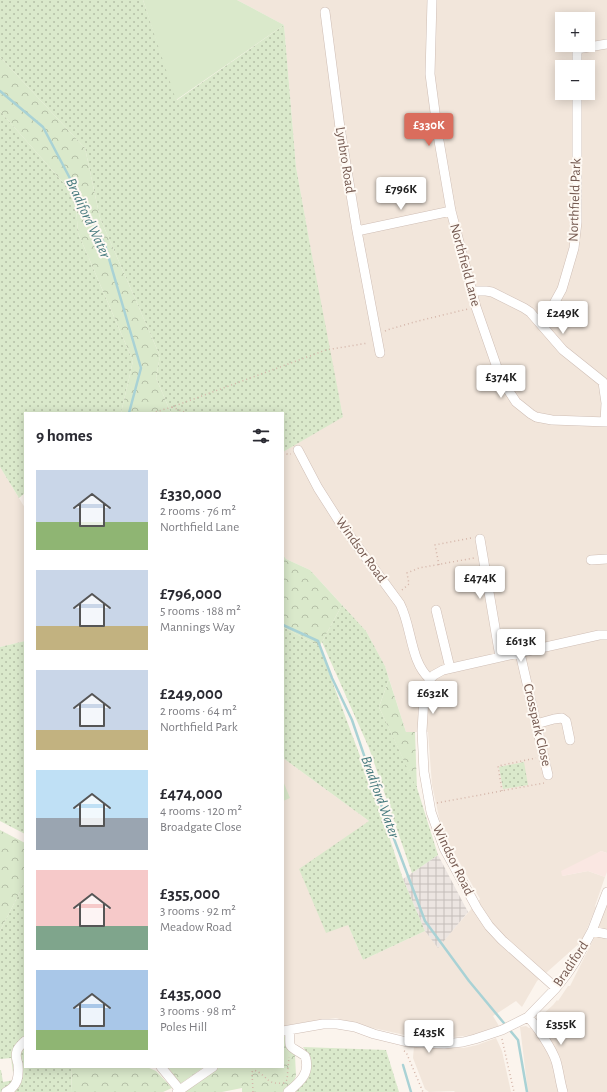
<!DOCTYPE html>
<meta charset="utf-8">
<style>
body{margin:0;font-family:"Alegreya Sans",sans-serif;background:#f7f7f7;color:#2b2b33;height:100vh;display:flex;flex-direction:column;font-size:15px;white-space:nowrap}
*{box-sizing:border-box;margin:0}
p{font-size:13px;color:#7c7c81}
.icon{flex:none;width:22px;height:22px;fill:none;stroke:currentColor;stroke-width:2;stroke-linecap:round;stroke-linejoin:round}
.map{position:relative;flex:1;overflow:hidden}
.details{position:absolute;left:24px;top:412px;width:260px;height:656px;display:flex;flex-direction:column;background:#fff;border-radius:0px;box-shadow:0 2px 10px #0003}
.details>*{flex:none}
.buttons{position:absolute;left:555px;top:12px;display:grid;gap:8px}
.buttons a{display:grid;place-items:center;width:40px;height:40px;border-radius:0px;background:#fff;box-shadow:0 2px 10px #0003;font-size:20px}
.price{position:absolute;translate:-50% -34px;padding:0 9px;border-radius:4px;background:#fff;color:#222;font-size:13px;line-height:26px;filter:drop-shadow(0 1px 2px #0008)}
.price::after{content:'';position:absolute;left:50%;top:24px;width:12px;height:9px;margin-left:-6px;background:inherit;clip-path:polygon(0 0,100% 0,50% 100%)}
.price.on{background:#da6d5d;color:#fff}
ul{padding:0;list-style:none}
li{display:flex;align-items:center;gap:12px;height:100px;padding:0 12px}
li span{display:grid;place-items:center;flex:none;width:112px;height:80px;border-radius:0px;color:#555}
li>.icon{margin-inline-start:auto}
span .icon{width:48px;height:48px;fill:#fffc;stroke-width:1}
li b{font-size:17px}
h2{display:flex;justify-content:space-between;align-items:center;height:48px;padding:0 12px;font-size:17px}
.map>svg:first-child{display:block}
.residential{fill:#f2e6db;fill-rule:evenodd}
.commercial{fill:#fae7e2}
.industrial{fill:url(#industrial-grid)}
.grass{fill:url(#grass-dots)}
.forest{fill:url(#forest-crowns)}
.park{fill:#dae9cb}
.lines{fill:none;stroke-linecap:round;stroke-linejoin:round}
.stream{stroke:#a9d2d5;stroke-width:2.5}
.minor-casing{stroke:#cfbeb5;stroke-width:10}
.path{stroke:#d4b5a9;stroke-width:1.5;stroke-dasharray:1 3;stroke-linecap:butt}
.minor{stroke:#fff;stroke-width:9}
.labels{text-anchor:middle;dominant-baseline:central;stroke-width:4;stroke-linejoin:round;paint-order:stroke}
.street-label{font-size:14px;fill:#755a51;stroke:#fef9f3}
.water-label{font-size:15px;font-style:italic;fill:#487b7f;stroke:#fef9f3}
</style>
<div class="map">
<svg width="607" height="1092" viewBox="0 0 607 1092">
<defs>
<pattern id="industrial-grid" width="8" height="8" patternUnits="userSpaceOnUse"><rect width="8" height="8" fill="#ece5e1"/><path d="M0 4h8M4 0v8" fill="none" stroke="#c4bdb9"/></pattern>
<pattern id="grass-dots" width="8" height="8" patternUnits="userSpaceOnUse"><rect width="8" height="8" fill="#dae9cb"/><path d="M2 2h.1M6 6h.1" fill="none" stroke="#b5c0a7" stroke-width="1.8" stroke-linecap="round"/></pattern>
<pattern id="forest-crowns" width="20" height="18" patternUnits="userSpaceOnUse"><rect width="20" height="18" fill="#dae9cb"/><path d="M2 6a3 3 0 1 1 6 0M12 15a3 3 0 1 1 6 0" fill="none" stroke="#b5c0a7"/></pattern>
</defs>
<rect width="100%" height="100%" fill="#fbf4ed"/>
<path class="residential" d="M237 0H607V853L601 851 562 876 588 871 605 877 595 906 596 907 582 941 537 981 522 1007 516 1001 493 1016 499 1026 474 1035 464 1036 441 1038 405 1035 368 1027 336 1018 294 1024 283 1027V758L369 821 348 925 363 960 425 931 438 947 480 899 442 831 432 785 428 732H406L385 666 366 631 310 570 286 559 283 555V452L343 416 330 356 296 167 284 25ZM562 19H588V45H562ZM562 67H588V93H562Z
M0 467 25 508V641L0 647Z
M607 903V932L597 929Z
M596 934 607 936V1092H528L520 1027 526 1026 529 1028 540 1023V1019L544 1015 543 1014 553 1005 557 1000 558 1001 568 986H570Z
M496 1038 502 1051 511 1092H455L454 1091 429 1092 425 1089 413 1058 414 1046 464 1048 477 1045Z"/>
<path class="commercial" d="M601 851 607 853V872L605 877 588 871 562 876 561 871Z"/>
<path class="industrial" d="M438 855 468 912 438 948 425 931 403 879Z"/>
<path class="grass" d="M0 0H143L177 100 284 25 296 167 311 250 343 417 283 452V413H171L156 378 160 356 100 218 85 148 0 57Z
M0 111 75 196 78 233 133 361 121 413H25V493L19 498 0 467Z
M342 605 366 631 385 666 389 679 379 707 417 788 438 855 412 873 369 748 322 642Z
M283 627 319 646 382 815 403 879 425 931 363 960 348 925 326 933 299 869 369 821 283 758Z
M25 641V834L0 821V647Z
M524 762 528 785 503 789 499 767Z
M25 882V1067H72L71 1092H0V1070H1L3 1082 14 1080 11 1058 0 1059V931Z
M303 1047 386 1050 399 1092H291L308 1074 311 1058Z"/>
<path class="forest" d="M0 57 85 148 100 218 160 356 156 378 171 413H121L133 361 78 233 75 196 0 111Z
M283 555 286 559 310 570 342 605 322 642 319 646 283 627Z
M389 679 406 732H415L417 789 379 707Z
M0 830 25 843V882L0 931Z
M283 1035H284L295 1055 296 1076 289 1092H242V1088L222 1092H183L220 1067H283Z
M72 1067H147L156 1071 172 1088 163 1092H71Z
M168 1067H204L180 1084Z"/>
<path class="park" d="M143 0H237L284 25 176 100Z
M283 781 290 798 283 801Z"/>
<g class="lines">
<path class="stream" d="M0 91 43 127 105 245 141 368 129 413
M283 625 318 641 332 678 352 720 379 799 425 921 469 981 518 1040 527 1092
M403 1065 411 1092"/>
<defs>
<path id="minor" d="M432 0 430 74 438 135 451 211 476 307 501 379 516 402 531 414 536 417 552 420 607 422
M325 12 340 128 357 231 380 353
M576 18V19
M577 45V67
M577 49 607 44
M357 231 451 211
M471 291H486L492 292 524 308 530 312 563 350 603 382 606 403 605 422
M539 322 546 315 551 309 562 289 574 248 577 222V93
M298 450 318 488 339 521 400 604C412 627 410 662 430 679L427 686 424 698 422 731 424 772 431 812 440 837 444 848 461 879 477 908 489 926 502 940 556 988
M480 539 500 657
M591 560 607 559
M436 610 450 668
M520 653 548 775
M430 679 434 675 443 670 599 635H607
M536 724 554 719 562 718 566 721 570 740
M592 931 607 934
M528 1017C537 1026 552 1049 556 1061 559 1071 560 1082 563 1092
M283 1031 323 1024H337L355 1027 374 1034 407 1042 444 1044 463 1042 475 1039 502 1030 528 1017 556 988 567 974 575 962 592 931 607 892
M161 1067 180 1090
M6 1092C18 1086 19 1077 18 1064 17 1060 15 1056 17 1051 18 1047 22 1044 25 1041
M177 1092 213 1067
M288 1092C300 1082 311 1073 305 1056 289 1044 289 1052 290 1030"/>
</defs>
<use href="#minor" class="minor-casing"/>
<path class="path" d="M385 331 387 330 418 321 468 309
M172 407 187 413
M152 413 172 407 326 350 368 343
M283 452 287 454H291
M439 565 435 545 471 538
M402 590 409 584 407 573 419 568 474 558
M502 791 498 766 536 758
M437 803 544 783
M502 1039 514 1092
M404 1051 406 1052 423 1092
M253 1092 252 1072 254 1070C269 1076 265 1085 284 1083L287 1080 289 1057"/>
<use href="#minor" class="minor"/>
</g>
<g class="labels">
<g class="street-label">
<text transform="translate(345 160) rotate(81)">Lynbro Road</text>
<text transform="translate(575 200) rotate(-88)">Northfield Park</text>
<text transform="translate(465 265) rotate(75)">Northfield Lane</text>
<text transform="translate(361 550) rotate(54)">Windsor Road</text>
<text transform="translate(537 725) rotate(77)">Crosspark Close</text>
<text transform="translate(453 860) rotate(64)">Windsor Road</text>
<text transform="translate(571 964) rotate(-56)">Bradiford</text>
</g>
<g class="water-label">
<text transform="translate(88 218) rotate(65)">Bradiford Water</text>
<text transform="translate(380 797) rotate(70)">Bradiford Water</text>
</g>
</g>
</svg>
<div class="buttons">
<a>+</a>
<a>−</a>
</div>
<b class="price on" style="left:429px;top:147px">£330K</b>
<b class="price" style="left:401px;top:211px">£796K</b>
<b class="price" style="left:563px;top:335px">£249K</b>
<b class="price" style="left:501px;top:399px">£374K</b>
<b class="price" style="left:480px;top:600px">£474K</b>
<b class="price" style="left:521px;top:663px">£613K</b>
<b class="price" style="left:433px;top:715px">£632K</b>
<b class="price" style="left:561px;top:1046px">£355K</b>
<b class="price" style="left:429px;top:1054px">£435K</b>
<section class="details">
<h2>9 homes<svg class="icon" aria-label="filters" viewBox="0 0 24 24"><path d="M4 7h16M4 17h16"/><circle cx="9" cy="7" r="2"/><circle cx="15" cy="17" r="2"/></svg></h2>
<ul>
<li><span style="background:linear-gradient(#c9d6e8 65%,#8fb573 0)"><svg class="icon" aria-label="home" viewBox="0 0 24 24"><path d="M3 11l9-7 9 7M6 9v11h12V9"/></svg></span><div><b>£330,000</b><p>2 rooms · 76 m²</p><p>Northfield Lane</p></div></li>
<li><span style="background:linear-gradient(#c9d6e8 70%,#c2b280 0)"><svg class="icon" aria-label="home" viewBox="0 0 24 24"><path d="M3 11l9-7 9 7M6 9v11h12V9"/></svg></span><div><b>£796,000</b><p>5 rooms · 188 m²</p><p>Mannings Way</p></div></li>
<li><span style="background:linear-gradient(#c9d6e8 75%,#c2b280 0)"><svg class="icon" aria-label="home" viewBox="0 0 24 24"><path d="M3 11l9-7 9 7M6 9v11h12V9"/></svg></span><div><b>£249,000</b><p>2 rooms · 64 m²</p><p>Northfield Park</p></div></li>
<li><span style="background:linear-gradient(#bfe0f5 60%,#9aa5b1 0)"><svg class="icon" aria-label="home" viewBox="0 0 24 24"><path d="M3 11l9-7 9 7M6 9v11h12V9"/></svg></span><div><b>£474,000</b><p>4 rooms · 120 m²</p><p>Broadgate Close</p></div></li>
<li><span style="background:linear-gradient(#f6c9c9 70%,#7fa58c 0)"><svg class="icon" aria-label="home" viewBox="0 0 24 24"><path d="M3 11l9-7 9 7M6 9v11h12V9"/></svg></span><div><b>£355,000</b><p>3 rooms · 92 m²</p><p>Meadow Road</p></div></li>
<li><span style="background:linear-gradient(#a9c7e8 75%,#8fb573 0)"><svg class="icon" aria-label="home" viewBox="0 0 24 24"><path d="M3 11l9-7 9 7M6 9v11h12V9"/></svg></span><div><b>£435,000</b><p>3 rooms · 98 m²</p><p>Poles Hill</p></div></li>
</ul>
</section>
</div>
